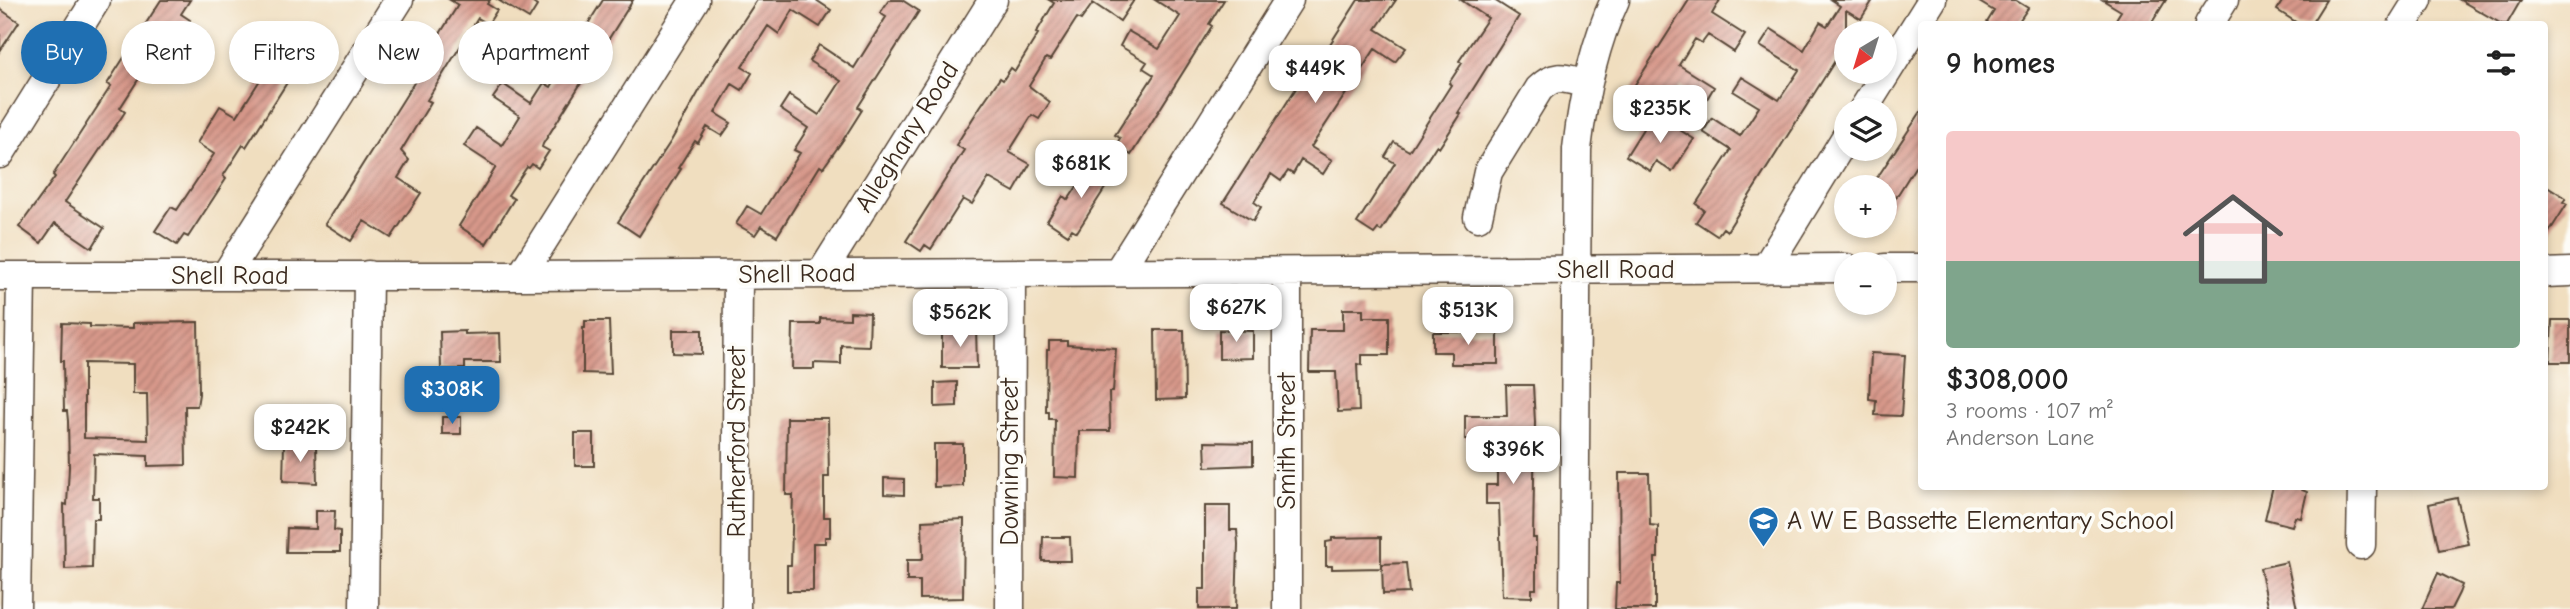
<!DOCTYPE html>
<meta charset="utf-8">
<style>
body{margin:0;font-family:"Comic Neue",sans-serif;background:#f6f6f6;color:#222;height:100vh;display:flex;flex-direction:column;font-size:26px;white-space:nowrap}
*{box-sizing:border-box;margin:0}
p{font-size:23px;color:#767676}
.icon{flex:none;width:38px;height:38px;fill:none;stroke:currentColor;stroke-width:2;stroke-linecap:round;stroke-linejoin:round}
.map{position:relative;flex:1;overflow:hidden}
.details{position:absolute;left:1918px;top:21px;width:630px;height:469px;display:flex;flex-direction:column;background:#fff;border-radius:7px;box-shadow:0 4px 10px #0003}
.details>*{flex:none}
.guide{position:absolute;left:21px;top:21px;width:665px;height:63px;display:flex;gap:14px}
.needle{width:46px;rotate:218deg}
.controls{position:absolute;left:1834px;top:21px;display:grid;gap:14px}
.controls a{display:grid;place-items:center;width:63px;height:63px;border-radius:50%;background:#fff;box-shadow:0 4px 10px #0003;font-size:35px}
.price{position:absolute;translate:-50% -60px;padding:0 16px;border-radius:14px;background:#fff;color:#222;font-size:23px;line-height:46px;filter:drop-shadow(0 2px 4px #0008)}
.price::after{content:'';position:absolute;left:50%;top:42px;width:21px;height:16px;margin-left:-10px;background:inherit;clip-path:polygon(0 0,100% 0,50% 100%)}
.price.current{background:#1f6fb2;color:#fff}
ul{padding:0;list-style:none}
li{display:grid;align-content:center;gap:14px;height:371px;padding:0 28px}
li+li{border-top:2px solid #e0e0e0}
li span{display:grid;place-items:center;height:217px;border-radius:7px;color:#555}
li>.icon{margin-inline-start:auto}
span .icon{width:126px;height:126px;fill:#fffc;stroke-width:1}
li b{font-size:30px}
h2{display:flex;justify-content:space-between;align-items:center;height:84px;padding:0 28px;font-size:30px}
.tag{padding:0 24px;border-radius:32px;background:#fff;box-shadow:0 4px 10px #0003;font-size:24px;line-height:63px}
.tag.current{background:#1f6fb2;color:#fff}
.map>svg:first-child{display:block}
.building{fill:url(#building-hatch);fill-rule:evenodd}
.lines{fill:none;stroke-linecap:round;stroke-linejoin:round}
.minor-casing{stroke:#564536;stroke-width:31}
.minor{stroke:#fff;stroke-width:28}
.labels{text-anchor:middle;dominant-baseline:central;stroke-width:7;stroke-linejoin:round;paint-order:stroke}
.street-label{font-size:26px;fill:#3b2a1e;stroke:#fdfcf7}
.poi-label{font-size:26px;fill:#3b2a1e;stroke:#fdfcf7;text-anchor:start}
</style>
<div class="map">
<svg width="2570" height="609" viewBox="0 0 2570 609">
<defs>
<pattern id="building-hatch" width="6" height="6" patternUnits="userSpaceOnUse" patternTransform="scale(1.75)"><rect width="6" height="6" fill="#d7988a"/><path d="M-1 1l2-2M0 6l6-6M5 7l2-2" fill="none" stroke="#b07c70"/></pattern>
</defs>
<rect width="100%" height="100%" fill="#fdfcf7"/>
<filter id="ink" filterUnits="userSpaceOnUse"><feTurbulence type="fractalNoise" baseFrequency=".0143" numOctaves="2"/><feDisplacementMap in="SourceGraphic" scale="14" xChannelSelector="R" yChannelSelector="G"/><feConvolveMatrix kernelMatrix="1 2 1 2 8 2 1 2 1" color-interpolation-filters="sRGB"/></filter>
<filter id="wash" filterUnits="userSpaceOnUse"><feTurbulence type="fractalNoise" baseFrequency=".00686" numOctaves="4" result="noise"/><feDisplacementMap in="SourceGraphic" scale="28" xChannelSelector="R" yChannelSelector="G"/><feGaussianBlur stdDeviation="1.57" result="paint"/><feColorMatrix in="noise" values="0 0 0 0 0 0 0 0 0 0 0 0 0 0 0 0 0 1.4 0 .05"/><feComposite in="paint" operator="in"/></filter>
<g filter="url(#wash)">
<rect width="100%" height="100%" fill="#f0debf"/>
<g id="blocks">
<path class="building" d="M161 0H190L181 14 190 20 173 48 163 41 120 108 125 112 65 202 104 228 92 248 55 223 41 243 19 227 55 177 53 175 111 86 107 84Z
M450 0H490L487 4 497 10 488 24 478 18 427 100 431 102 401 151 409 160 398 178 421 193 391 238 364 221 351 241 325 224 417 78 414 75 458 5Z
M498 0H529L537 6 529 19Z
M603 0H633L543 144 542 147 549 151 538 168 532 164 529 168 527 167 508 195 514 199 486 244 459 226 496 167 464 146 476 128 502 145 520 116 493 98 503 84 531 103 544 83 551 87 567 60 556 53 575 24 584 30Z
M757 0H816L831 10 820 27 793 10 779 34 768 26 742 67 752 73 742 90 732 84 715 113 731 123 722 136 707 127 698 143 695 141 678 168 681 169 639 236 618 222 671 141 714 65Z
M889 0H902L919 11 858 107 862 110 843 140 823 168 820 166 777 236 761 226 755 235 736 224 747 206 761 214 800 153 794 150 808 128 780 109 789 95 819 115 841 81 809 61 819 45 854 68 886 17 880 13Z
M1049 0H1134L1120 21 1093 3 1081 20 1077 18 1050 60 1046 58 1029 86 1050 102 1039 119 1032 115 1009 152 1030 164 1014 192 989 178 972 204 963 199 931 249 925 245 921 251 906 241 964 150 956 145 980 107 1000 78 1003 80 1011 68 1015 71 1038 34 1036 33 1054 3Z
M1155 0H1224L1209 24 1212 26 1131 155 1116 145 1120 138 1115 135 1154 75 1143 68 1147 62 1120 46 1128 31 1159 49 1180 16Z
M1358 0H1396L1376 29 1406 48 1395 62 1375 49 1311 147 1332 160 1323 174 1301 160 1293 174 1288 171 1281 181 1271 174 1254 202 1261 207 1253 221 1223 203 1300 82 1304 85Z
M1461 0H1494L1519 16 1458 113 1461 114 1439 148 1436 146 1381 231 1378 229 1374 234 1357 223 1395 163 1385 157 1394 142 1409 151 1451 85 1449 83 1462 63 1459 61 1488 18Z
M1689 0H1720L1712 14 1745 35 1734 52 1708 35 1702 43 1695 39 1679 65 1714 87 1705 102 1679 86 1661 114 1629 94Z
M1831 0H1873L1861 19 1846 10V61L1838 56 1727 231 1723 228 1717 236 1696 222 1704 210 1696 204 1731 150 1703 132 1712 118 1740 136 1759 107 1733 91 1742 77 1779 100 1799 70 1760 46 1771 29 1804 50 1820 22 1827 26 1840 6Z
M1976 0H2015L2028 8 2017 24H1986L1994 11Z
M2103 0H2166L2151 24H2113L2121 11Z
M2283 0H2326L2311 24H2299L2277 10Z
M2460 0H2521L2507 24H2502Z
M0 9 19 22 0 51Z
M290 23 310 36 284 78 288 81 246 147 243 145 223 176 226 179 188 237 184 235 177 245 155 231 171 207 177 210 214 154 197 143 220 106 237 116 276 55 272 52Z
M1922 110V156L1885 215V187H1871Z
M1653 113 1694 139 1672 172 1656 161 1650 171 1626 156Z
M1094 161 1114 174 1077 232 1072 229 1068 235 1047 221 1063 196 1068 200Z
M2544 184 2566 198 2563 202 2567 204 2544 240Z
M1343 309H1363V317H1389V355H1362V365L1357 364 1359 411 1338 412 1336 372H1309L1310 330H1343Z
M850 312 870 313 869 346 841 345V364L814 363V369H792L793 324H820V318L850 319Z
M2552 320H2570V362H2550Z
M585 321H609L611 374 583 373V328H585Z
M198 322 199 394 197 406H185L186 465 148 466V456L94 454 93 498H99V519H93L92 568 65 569 64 504 67 505 69 467 68 421 67 411H64L63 361H61L62 323 90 324V327L133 328V323ZM84 363 133 364V394H147L148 440 84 438Z
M976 327 977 368H942V333H954L955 328Z
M673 330H702V354L673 353Z
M1155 330H1184L1185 399 1156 400Z
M1219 330 1253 331V358L1219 359Z
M465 331V334L500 333 501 362H465V369H441L440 332Z
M1433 332H1498V364H1451V352H1433Z
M1049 341H1067V345L1116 348 1113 392H1109L1110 431H1079L1078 478 1054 477 1055 419H1049V412H1046L1047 350H1049Z
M1871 353 1905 355 1901 416 1875 415 1876 400 1869 399Z
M957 382V406L935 407V383Z
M1506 385H1533L1535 422 1533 538H1536V589H1532V597L1502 596 1499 504H1486V485H1497V439H1465V416H1507Z
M442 417H461V434H442Z
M787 418H828L829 477H824V517H830V537H825V543H813V591H787V565H791L793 495H786Z
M575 433H594V466H575Z
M1205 442 1253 443V465L1206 467Z
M284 444 316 446 317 483 283 481Z
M934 444H963V486L934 487Z
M1619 473H1649L1650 525 1658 526V558H1655V609H1615L1616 583H1620Z
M884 478 904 479V495L884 494Z
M2273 486H2303L2302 490 2307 492 2301 518 2295 517 2292 526 2265 519Z
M2457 498 2468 544 2439 550 2429 504Z
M1205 506H1230V530H1237L1238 544 1236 609H1199V589H1205Z
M316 511H335L334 530 340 531V552H286L287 528 316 529Z
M964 519 963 598 920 599V581H907V560H921L923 557 922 521Z
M1043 537H1070L1071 561H1042Z
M1381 537V568L1332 569V566H1326V542L1332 541V538Z
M2287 562 2297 609H2269L2260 568Z
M1406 563 1409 593 1383 594 1382 564Z
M2438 573 2462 585 2459 593 2451 609H2422Z"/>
</g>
</g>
<g filter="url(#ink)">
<use href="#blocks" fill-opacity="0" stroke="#564536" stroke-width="2"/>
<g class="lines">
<defs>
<path id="minor" d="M2209 24 2224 0
M2403 24 2418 0
M1863 110 1932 0
M0 154 96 0
M1478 217 1488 172 1539 89C1556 72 1566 79 1587 84
M1885 268H1922
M1765 269 1846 137
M1118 272 1289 0
M1287 273V609
M2544 273 2570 272
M821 274 993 0
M0 276H521L1846 268
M225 276 399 0
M521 276 695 0
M2361 545 2362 486
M16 609 21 276
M364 609 368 275
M736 609 738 275
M1010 609 1011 274
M1574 609 1577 149C1583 98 1593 47 1615 0"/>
</defs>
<use href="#minor" class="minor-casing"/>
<use href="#minor" class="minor"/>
</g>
</g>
<defs>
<symbol id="school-pin" viewBox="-11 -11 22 30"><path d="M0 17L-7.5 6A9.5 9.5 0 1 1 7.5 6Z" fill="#1f6fb2" stroke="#fdfcf7"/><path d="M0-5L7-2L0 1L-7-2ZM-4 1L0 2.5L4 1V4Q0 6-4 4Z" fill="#fff"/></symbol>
</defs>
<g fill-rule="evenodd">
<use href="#school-pin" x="1746" y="504" width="35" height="47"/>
</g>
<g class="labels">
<g class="street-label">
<text transform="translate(907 137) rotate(-58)">Alleghany Road</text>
<text x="1616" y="270">Shell Road</text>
<text transform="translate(797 274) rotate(-1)">Shell Road</text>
<text x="230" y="276">Shell Road</text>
<text transform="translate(1287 441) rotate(-90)">Smith Street</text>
<text transform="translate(737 442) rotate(-90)">Rutherford Street</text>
<text transform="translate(1010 462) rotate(-90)">Downing Street</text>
</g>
<g class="poi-label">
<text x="1787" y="521">A W E Bassette Elementary School</text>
</g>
</g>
</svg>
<div class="controls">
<a><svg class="needle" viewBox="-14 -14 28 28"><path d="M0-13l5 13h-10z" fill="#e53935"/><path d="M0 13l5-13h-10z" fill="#767676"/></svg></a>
<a><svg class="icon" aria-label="layers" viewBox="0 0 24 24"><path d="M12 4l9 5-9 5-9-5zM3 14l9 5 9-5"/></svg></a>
<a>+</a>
<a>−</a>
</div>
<b class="price" style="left:1315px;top:105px">$449K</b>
<b class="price" style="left:1660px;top:145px">$235K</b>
<b class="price" style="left:1081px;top:200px">$681K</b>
<b class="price" style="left:1236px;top:344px">$627K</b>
<b class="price" style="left:1468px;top:347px">$513K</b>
<b class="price" style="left:960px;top:349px">$562K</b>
<b class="price current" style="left:452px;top:426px">$308K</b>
<b class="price" style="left:300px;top:464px">$242K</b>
<b class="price" style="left:1513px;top:486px">$396K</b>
<div class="guide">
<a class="tag current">Buy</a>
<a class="tag">Rent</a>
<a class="tag">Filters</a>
<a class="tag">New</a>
<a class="tag">Apartment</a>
</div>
<section class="details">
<h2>9 homes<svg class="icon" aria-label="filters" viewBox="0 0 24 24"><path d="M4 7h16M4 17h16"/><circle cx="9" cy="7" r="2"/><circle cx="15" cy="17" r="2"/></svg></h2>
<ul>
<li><span style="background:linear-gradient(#f6c9c9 60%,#7fa58c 0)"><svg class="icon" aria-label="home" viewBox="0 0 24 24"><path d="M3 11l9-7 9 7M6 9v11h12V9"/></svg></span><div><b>$308,000</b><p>3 rooms · 107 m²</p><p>Anderson Lane</p></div></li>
</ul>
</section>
</div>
